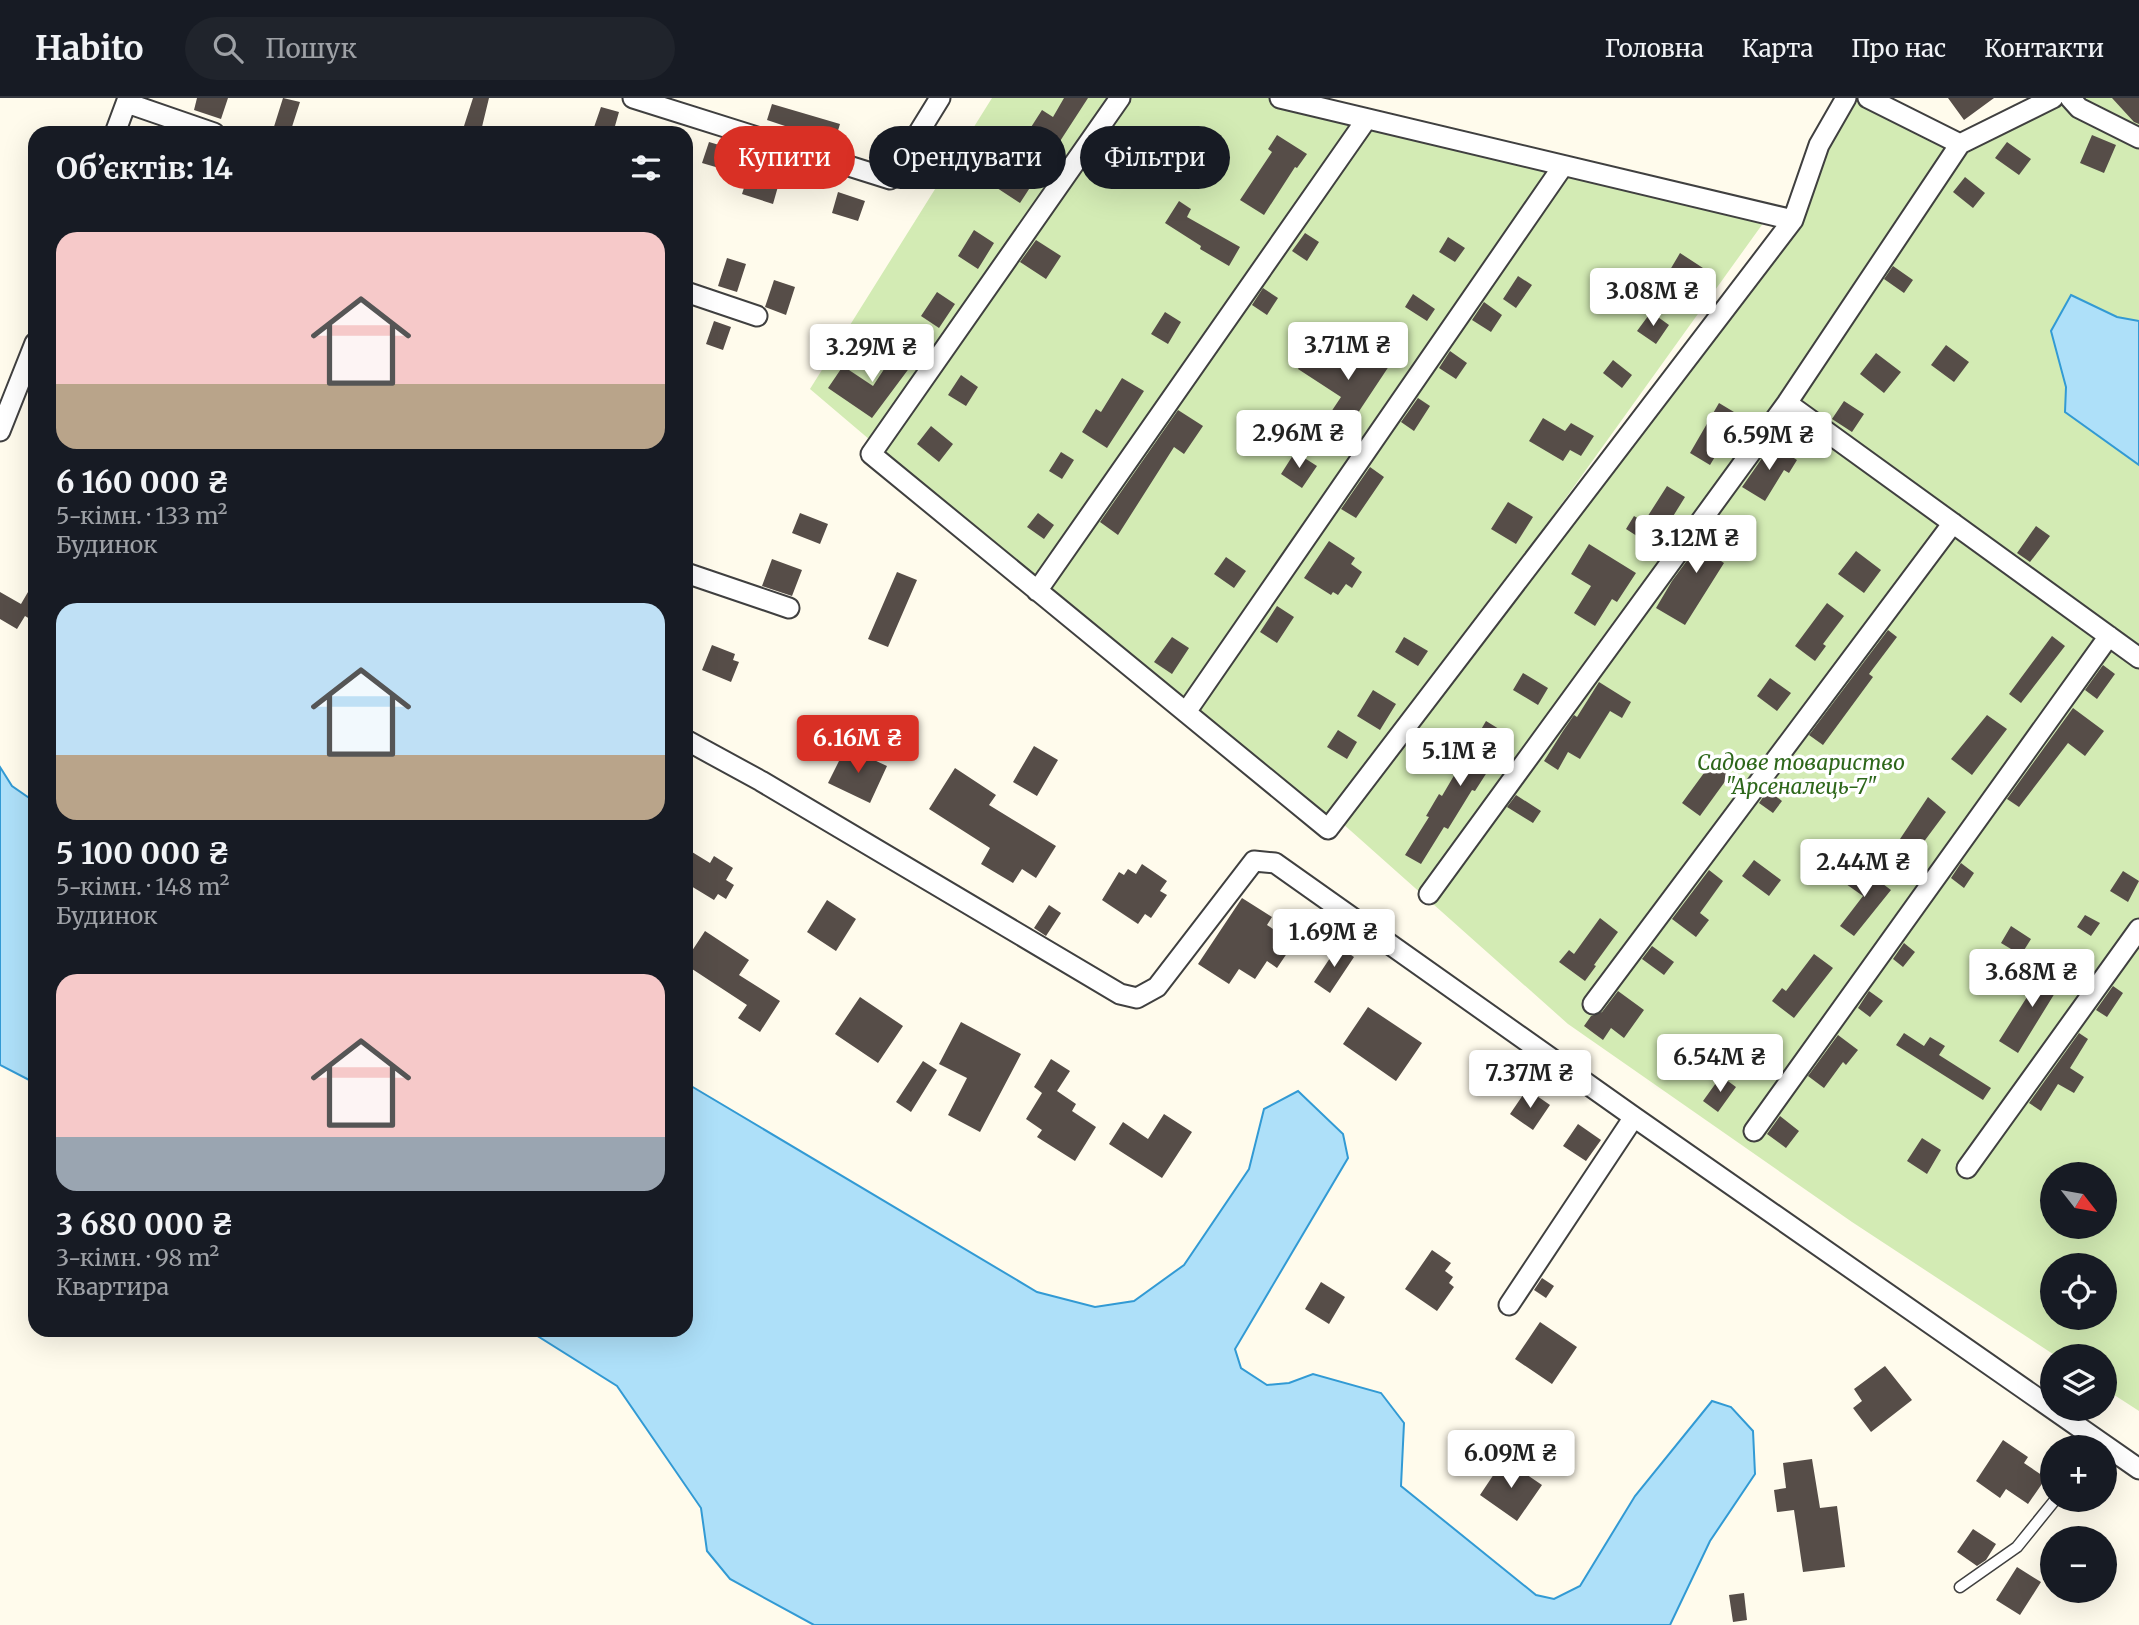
<!DOCTYPE html>
<html lang="uk">
<meta charset="utf-8">
<style>
body{margin:0;font-family:Merriweather,serif;background:#20242c;color:#f1f3f6;height:100vh;display:flex;flex-direction:column;font-size:26px;white-space:nowrap}
*{box-sizing:border-box;margin:0}
p{font-size:23px;color:#9ea1a6}
.icon{flex:none;width:38px;height:38px;fill:none;stroke:currentColor;stroke-width:2;stroke-linecap:round;stroke-linejoin:round}
.map{position:relative;flex:1;overflow:hidden}
.side{position:absolute;left:28px;top:28px;width:665px;height:1211px;display:flex;flex-direction:column;background:#171b24;border-radius:21px;box-shadow:0 7px 28px #0002}
.side>*{flex:none}
.banner{position:absolute;left:714px;top:28px;width:665px;height:63px;display:flex;gap:14px}
.needle{width:46px;rotate:121deg}
.tools{position:absolute;left:2040px;top:1064px;display:grid;gap:14px}
.tools a{display:grid;place-items:center;width:77px;height:77px;border-radius:50%;background:#171b24;box-shadow:0 7px 28px #0002;font-size:35px}
.price{position:absolute;translate:-50% -60px;padding:0 16px;border-radius:7px;background:#fff;color:#222;font-size:23px;line-height:46px;filter:drop-shadow(0 2px 4px #0008)}
.price::after{content:'';position:absolute;left:50%;top:42px;width:21px;height:16px;margin-left:-10px;background:inherit;clip-path:polygon(0 0,100% 0,50% 100%)}
.price.on{background:#d93025;color:#fff}
ul{padding:0;list-style:none}
li{display:grid;align-content:center;gap:14px;height:371px;padding:0 28px}
li span{display:grid;place-items:center;height:217px;border-radius:21px;color:#555}
li>.icon{margin-inline-start:auto}
span .icon{width:126px;height:126px;fill:#fffc;stroke-width:1}
li b{font-size:30px}
h2{display:flex;justify-content:space-between;align-items:center;height:84px;padding:0 28px;font-size:30px}
.chip{padding:0 24px;border-radius:32px;background:#171b24;box-shadow:0 7px 28px #0002;font-size:24px;line-height:63px}
.chip.on{background:#d93025;color:#fff}
header{display:flex;align-items:center;gap:42px;box-sizing:border-box;height:98px;padding:0 35px;background:#171b24;border-bottom:2px solid #363941}
header strong{font-size:33px}
nav{display:flex;gap:38px;margin-inline-start:auto;font-size:24px}
.search{width:490px;height:63px;background:#20242c;display:flex;align-items:center;gap:18px;box-sizing:border-box;padding:0 24px;border-radius:38px;color:#9ea1a6;font-size:26px}
.map>svg:first-child{display:block}
.green{fill:#d3ebb4;fill-rule:evenodd}
.water{fill:#aee0f9;stroke:#329ad4;stroke-width:2}
.building{fill:#564d48}
.lines{fill:none;stroke-linecap:round;stroke-linejoin:round}
.lane-casing{stroke:#404040;stroke-width:13}
.street-casing{stroke:#404040;stroke-width:23}
.lane{stroke:#fff;stroke-width:10}
.street{stroke:#fff;stroke-width:19}
.labels{text-anchor:middle;dominant-baseline:central;stroke-width:7;stroke-linejoin:round;paint-order:stroke}
.park-label{font-size:21px;font-style:italic;fill:#2d671a;stroke:#fff}
</style>
<header>
<strong>Habito</strong>
<div class="search"><svg class="icon" aria-label="search" viewBox="0 0 24 24"><circle cx="10" cy="10" r="6"/><path d="M15 15l6 6"/></svg>Пошук</div>
<nav><a>Головна</a><a>Карта</a><a>Про нас</a><a>Контакти</a></nav>
</header>
<div class="map">
<svg width="2139" height="1527" viewBox="0 0 2139 1527">
<rect width="100%" height="100%" fill="#fffbec"/>
<path class="green" d="M992 0H1318L1769 117 1328 731 810 291Z
M1847 0H1868L1960 46 2038 0H2139V1313L2105 1291V1258H2056L1852 1124 1568 926 1342 725 1793 122ZM2053 1076H2105V1129H2053ZM2053 1167H2105V1220H2053Z"/>
<path class="water" d="M2071 197 2117 219 2139 223V367L2065 314 2066 289 2051 233Z
M0 669 12 688 35 704V985L0 967Z
M686 985 1037 1194 1095 1209 1134 1203 1184 1167 1249 1071 1264 1011 1298 993 1343 1036 1348 1060 1235 1251 1241 1270 1267 1287 1289 1285 1313 1276 1381 1295 1404 1325 1401 1388 1536 1497 1554 1501 1580 1488 1635 1398 1712 1303 1731 1309 1753 1333 1755 1376 1710 1443 1670 1527H814L730 1481 707 1453 701 1410 617 1288 528 1232H686Z"/>
<path class="building" d="M197 0H228L221 21 194 12Z
M283 0 300 4 290 35H272Z
M473 0H489L481 33 464 28Z
M1064 0H1088L1020 105 997 90 1030 39 1026 37 1042 12 1053 19Z
M1948 0H1994L1964 22Z
M2112 0H2139V26L2134 24Z
M772 6 840 26 833 49 810 42 812 37 767 22Z
M601 9 619 14 613 35H592Z
M1277 37 1307 56 1297 70 1295 69 1264 117 1240 102 1272 54 1268 51Z
M2092 37 2116 47 2104 75 2080 65Z
M709 44 726 49 719 70 702 65Z
M2007 44 2031 61 2019 77 1995 60Z
M751 68 781 78 773 106 742 96Z
M1965 79 1985 95 1973 110 1953 94Z
M838 94 865 103 858 123 832 115Z
M1179 103 1191 111 1187 119 1240 149 1229 168 1200 151 1201 148 1165 125Z
M974 132 994 145 978 171 958 158Z
M1305 135 1319 144 1307 163 1292 153Z
M1448 139 1465 150 1455 164 1439 154Z
M1036 142 1061 158 1046 181 1020 164Z
M1680 155 1703 170 1690 191 1667 177Z
M727 160 746 166 737 194 718 188Z
M1893 168 1913 182 1904 195 1884 181Z
M1518 178 1532 187 1516 210 1503 201Z
M774 182 795 189 786 217 765 209Z
M1263 190 1278 200 1267 217 1252 207Z
M937 194 955 206 939 230 921 218Z
M1413 196 1435 211 1427 223 1405 209Z
M1484 204 1502 217 1491 234 1472 222Z
M1165 214 1181 224 1168 246 1151 236Z
M1651 214 1669 227 1656 246 1637 233Z
M714 223 731 229 723 252 706 246Z
M1372 239 1397 256 1338 345 1319 332 1341 299 1298 271 1313 247 1350 272Z
M1946 247 1969 264 1954 284 1931 267Z
M898 250 916 261 872 320 828 290 843 268 873 288Z
M1450 253 1467 265 1456 281 1439 270Z
M1876 255 1901 274 1884 295 1860 276Z
M1613 262 1632 277 1622 290 1603 275Z
M961 277 978 289 966 308 948 297Z
M1122 280 1144 293 1107 350 1082 334 1096 311 1101 314Z
M1418 300 1430 308 1414 333 1401 324Z
M1844 303 1864 316 1852 334 1832 321Z
M1719 305 1744 320 1731 341 1727 339 1710 367 1690 355Z
M1178 312 1203 328 1184 356 1174 349 1118 437 1100 424Z
M1265 319 1277 327 1257 357 1245 348Z
M1543 320 1565 333 1571 325 1594 338 1581 358 1570 352 1563 363 1529 343Z
M931 328 953 346 939 364 917 346Z
M1772 346 1797 362 1789 375 1784 372 1765 403 1742 389Z
M1061 354 1074 362 1062 381 1049 373Z
M1295 354 1317 368 1302 390 1281 376Z
M1370 369 1384 379 1356 420 1341 411Z
M1667 388 1685 399 1654 449 1626 431 1634 418 1644 424Z
M1508 404 1533 419 1516 446 1491 431Z
M800 415 828 426 820 446 792 435Z
M1038 415 1054 427 1044 441 1027 429Z
M1720 418 1735 427 1715 459 1724 465 1685 527 1656 510 1672 483 1697 449 1700 450Z
M2036 428 2050 438 2030 464 2017 455Z
M1329 443 1355 460 1351 466 1362 474 1352 490 1346 486 1338 497 1333 494 1331 497 1304 480Z
M1589 446 1636 475 1617 504 1612 501 1595 528 1574 515 1591 488 1571 476Z
M1856 453 1881 472 1864 495 1838 476Z
M1226 459 1246 473 1234 490 1214 476Z
M772 461 802 472 792 498 762 488Z
M897 474 917 482 888 549 868 541Z
M35 482V524L25 518 17 531 0 521V494L21 506Z
M1827 505 1844 518 1823 546 1826 548 1815 563 1795 548Z
M1277 508 1294 519 1277 545 1260 534Z
M1888 532 1897 539 1869 576 1873 579 1823 647 1809 637Z
M2052 538 2065 548 2021 605 2009 596Z
M1172 539 1189 550 1172 576 1154 564Z
M1404 539 1428 553 1418 568 1395 554Z
M712 547 735 556 733 562 739 564 731 584 702 572Z
M2103 567 2115 576 2097 601 2085 592Z
M1523 575 1548 590 1538 607 1513 592Z
M1770 580 1791 595 1777 613 1757 598Z
M1599 584 1631 604 1622 620 1610 613 1580 661 1568 654 1558 672 1544 663 1563 633 1574 617 1577 619Z
M1373 592 1396 606 1380 632 1357 618Z
M2073 610 2104 633 2085 658 2068 645 2019 709 2007 701Z
M1987 617 2007 631 1972 677 1951 661Z
M1486 623 1512 639 1502 655 1500 654 1475 693 1472 692 1448 731 1444 729 1421 766 1405 757 1429 719 1426 718 1439 696 1442 698Z
M1338 632 1357 644 1347 661 1327 649Z
M1034 648 1058 662 1037 698 1013 684Z
M846 649 887 668 870 705 828 685Z
M1712 664 1729 678 1700 718 1682 705Z
M955 670 996 697 989 707 1056 748 1036 780 1022 771 1013 785 981 766 990 750 929 711Z
M1768 692 1782 703 1773 715 1759 705Z
M1516 697 1541 713 1533 725 1507 709Z
M1928 699 1946 714 1917 753 1900 741Z
M692 754 710 765 714 758 733 770 726 782 734 787 726 801 718 796 714 802 686 785 693 774 686 770V763Z
M1754 762 1781 782 1769 798 1742 778Z
M1961 765 1974 775 1964 790 1951 780Z
M1142 766 1167 783 1160 793 1167 797 1151 820 1145 816 1138 826 1102 802 1119 774 1124 777 1128 771 1136 776Z
M1859 768 1891 792 1854 838 1840 828 1863 798 1846 786Z
M1709 772 1723 783 1700 815 1709 822 1696 839 1672 821Z
M2123 773 2139 783 2128 804 2110 793Z
M1242 800 1272 819 1267 827 1294 845 1277 870 1267 863 1255 881 1239 871 1229 886 1198 866Z
M827 802 856 821 836 853 807 834Z
M1049 807 1061 815 1046 838 1034 830Z
M2085 817 2100 825 2091 838 2077 829Z
M1600 820 1618 834 1594 867 1596 868 1585 883 1559 864 1569 852 1574 856Z
M2011 828 2031 841 2021 857 2001 845Z
M705 833 749 862 739 877 780 903 760 934 738 920 747 907 686 867V862Z
M1904 845 1915 854 1903 869 1893 861Z
M1338 848 1354 859 1330 895 1314 884Z
M1652 848 1674 864 1664 877 1642 861Z
M1814 856 1833 870 1794 920 1772 903 1782 890 1786 893Z
M2048 866 2066 877 2018 955 1999 943Z
M2113 888 2123 895 2107 919 2096 912Z
M1618 893 1644 912 1624 940 1611 930 1603 942 1584 928 1591 918 1602 914Z
M1869 893 1883 903 1870 919 1858 910Z
M860 899 903 928 878 965 835 936Z
M1368 909 1422 945 1396 983 1343 946Z
M961 924 1021 956 980 1034 948 1017 967 980 939 966Z
M1904 935 1924 948 1930 939 1945 948 1939 957 1991 990 1983 1002 1896 947Z
M2079 935 2088 941 2070 970 2084 979 2074 995 2058 986 2041 1013 2029 1005Z
M1838 937 1858 952 1846 967 1843 964 1824 990 1808 978Z
M1051 961 1070 973 1057 993 1076 1006 1072 1013 1096 1029 1075 1063 1037 1039 1042 1032 1026 1021 1042 995 1034 989Z
M923 963 937 972 911 1014 896 1004Z
M1721 978 1736 989 1718 1014 1703 1003Z
M1527 991 1550 1007 1533 1032 1510 1016Z
M1164 1016 1192 1034 1162 1080 1109 1046 1123 1024 1148 1041Z
M1780 1018 1799 1033 1786 1050 1767 1036Z
M1578 1026 1601 1042 1586 1063 1563 1048Z
M1922 1040 1941 1052 1927 1076 1907 1063Z
M1432 1152 1451 1165 1445 1173 1453 1179 1449 1185 1454 1189 1437 1213 1405 1191Z
M1542 1180 1554 1188 1546 1200 1534 1192Z
M1321 1184 1345 1199 1329 1226 1305 1211Z
M1540 1224 1577 1249 1552 1286 1515 1261Z
M1885 1268 1912 1302 1871 1334 1853 1310 1862 1303 1854 1291Z
M2003 1342 2028 1359 2024 1365 2046 1380 2028 1406 2006 1391 2000 1400 1976 1383Z
M1504 1361 1542 1387 1517 1423 1480 1397Z
M1812 1361 1820 1410 1837 1408 1845 1469 1803 1474 1794 1412 1777 1414 1774 1392 1786 1390 1783 1365Z
M1973 1431 1996 1446 1986 1462 1977 1468 1957 1454Z
M2017 1469 2041 1484 2020 1517 1996 1502Z
M1744 1495 1747 1522 1733 1524 1729 1497Z"/>
<g class="lines">
<defs>
<path id="lane" d="M1960 1489 2017 1449 2055 1402"/>
<path id="street" d="M633 0 890 81 940 0
M1120 0 871 356 1328 731 1793 122 1819 47 1846 0
M1280 0 1793 122
M1868 0 1960 46
M2070 0 2079 10 2139 40
M127 5 214 35
M115 35 128 0
M686 194 757 218
M1787 305 2139 560
M0 333 35 245
M686 475 789 510
M1037 493 1366 22
M1186 614 1563 68
M686 642 761 683 1120 896 1137 900 1157 889 1254 763 1275 765 1634 1019 2139 1371
M1429 796 1787 305 1960 46 2053 0
M1593 906 1953 425
M1754 1033 2109 538
M1967 1070 2139 831
M1509 1207 1634 1019"/>
</defs>
<use href="#lane" class="lane-casing"/>
<use href="#street" class="street-casing"/>
<use href="#lane" class="lane"/>
<use href="#street" class="street"/>
</g>
<g class="labels">
<g class="park-label">
<text x="1801" y="664">Садове товариство<tspan x="1801" dy="24">"Арсеналець-7"</tspan></text>
</g>
</g>
</svg>
<div class="tools">
<a><svg class="needle" viewBox="-14 -14 28 28"><path d="M0-13l5 13h-10z" fill="#e53935"/><path d="M0 13l5-13h-10z" fill="#9ea1a6"/></svg></a>
<a><svg class="icon" aria-label="locate" viewBox="0 0 24 24"><circle cx="12" cy="12" r="6"/><path d="M12 2v4M12 18v4M2 12h4M18 12h4"/></svg></a>
<a><svg class="icon" aria-label="layers" viewBox="0 0 24 24"><path d="M12 4l9 5-9 5-9-5zM3 14l9 5 9-5"/></svg></a>
<a>+</a>
<a>−</a>
</div>
<b class="price" style="left:1653px;top:230px">3.08M ₴</b>
<b class="price" style="left:1348px;top:284px">3.71M ₴</b>
<b class="price" style="left:872px;top:286px">3.29M ₴</b>
<b class="price" style="left:1299px;top:372px">2.96M ₴</b>
<b class="price" style="left:1769px;top:374px">6.59M ₴</b>
<b class="price" style="left:1696px;top:477px">3.12M ₴</b>
<b class="price on" style="left:858px;top:677px">6.16M ₴</b>
<b class="price" style="left:1460px;top:690px">5.1M ₴</b>
<b class="price" style="left:1864px;top:801px">2.44M ₴</b>
<b class="price" style="left:1334px;top:871px">1.69M ₴</b>
<b class="price" style="left:2032px;top:911px">3.68M ₴</b>
<b class="price" style="left:1720px;top:996px">6.54M ₴</b>
<b class="price" style="left:1530px;top:1012px">7.37M ₴</b>
<b class="price" style="left:1511px;top:1392px">6.09M ₴</b>
<div class="banner">
<a class="chip on">Купити</a>
<a class="chip">Орендувати</a>
<a class="chip">Фільтри</a>
</div>
<section class="side">
<h2>Об’єктів: 14<svg class="icon" aria-label="filters" viewBox="0 0 24 24"><path d="M4 7h16M4 17h16"/><circle cx="9" cy="7" r="2"/><circle cx="15" cy="17" r="2"/></svg></h2>
<ul>
<li><span style="background:linear-gradient(#f6c9c9 70%,#b9a48a 0)"><svg class="icon" aria-label="home" viewBox="0 0 24 24"><path d="M3 11l9-7 9 7M6 9v11h12V9"/></svg></span><div><b>6 160 000 ₴</b><p>5-кімн. · 133 m²</p><p>Будинок</p></div></li>
<li><span style="background:linear-gradient(#bfe0f5 70%,#b9a48a 0)"><svg class="icon" aria-label="home" viewBox="0 0 24 24"><path d="M3 11l9-7 9 7M6 9v11h12V9"/></svg></span><div><b>5 100 000 ₴</b><p>5-кімн. · 148 m²</p><p>Будинок</p></div></li>
<li><span style="background:linear-gradient(#f6c9c9 75%,#9aa5b1 0)"><svg class="icon" aria-label="home" viewBox="0 0 24 24"><path d="M3 11l9-7 9 7M6 9v11h12V9"/></svg></span><div><b>3 680 000 ₴</b><p>3-кімн. · 98 m²</p><p>Квартира</p></div></li>
</ul>
</section>
</div>
